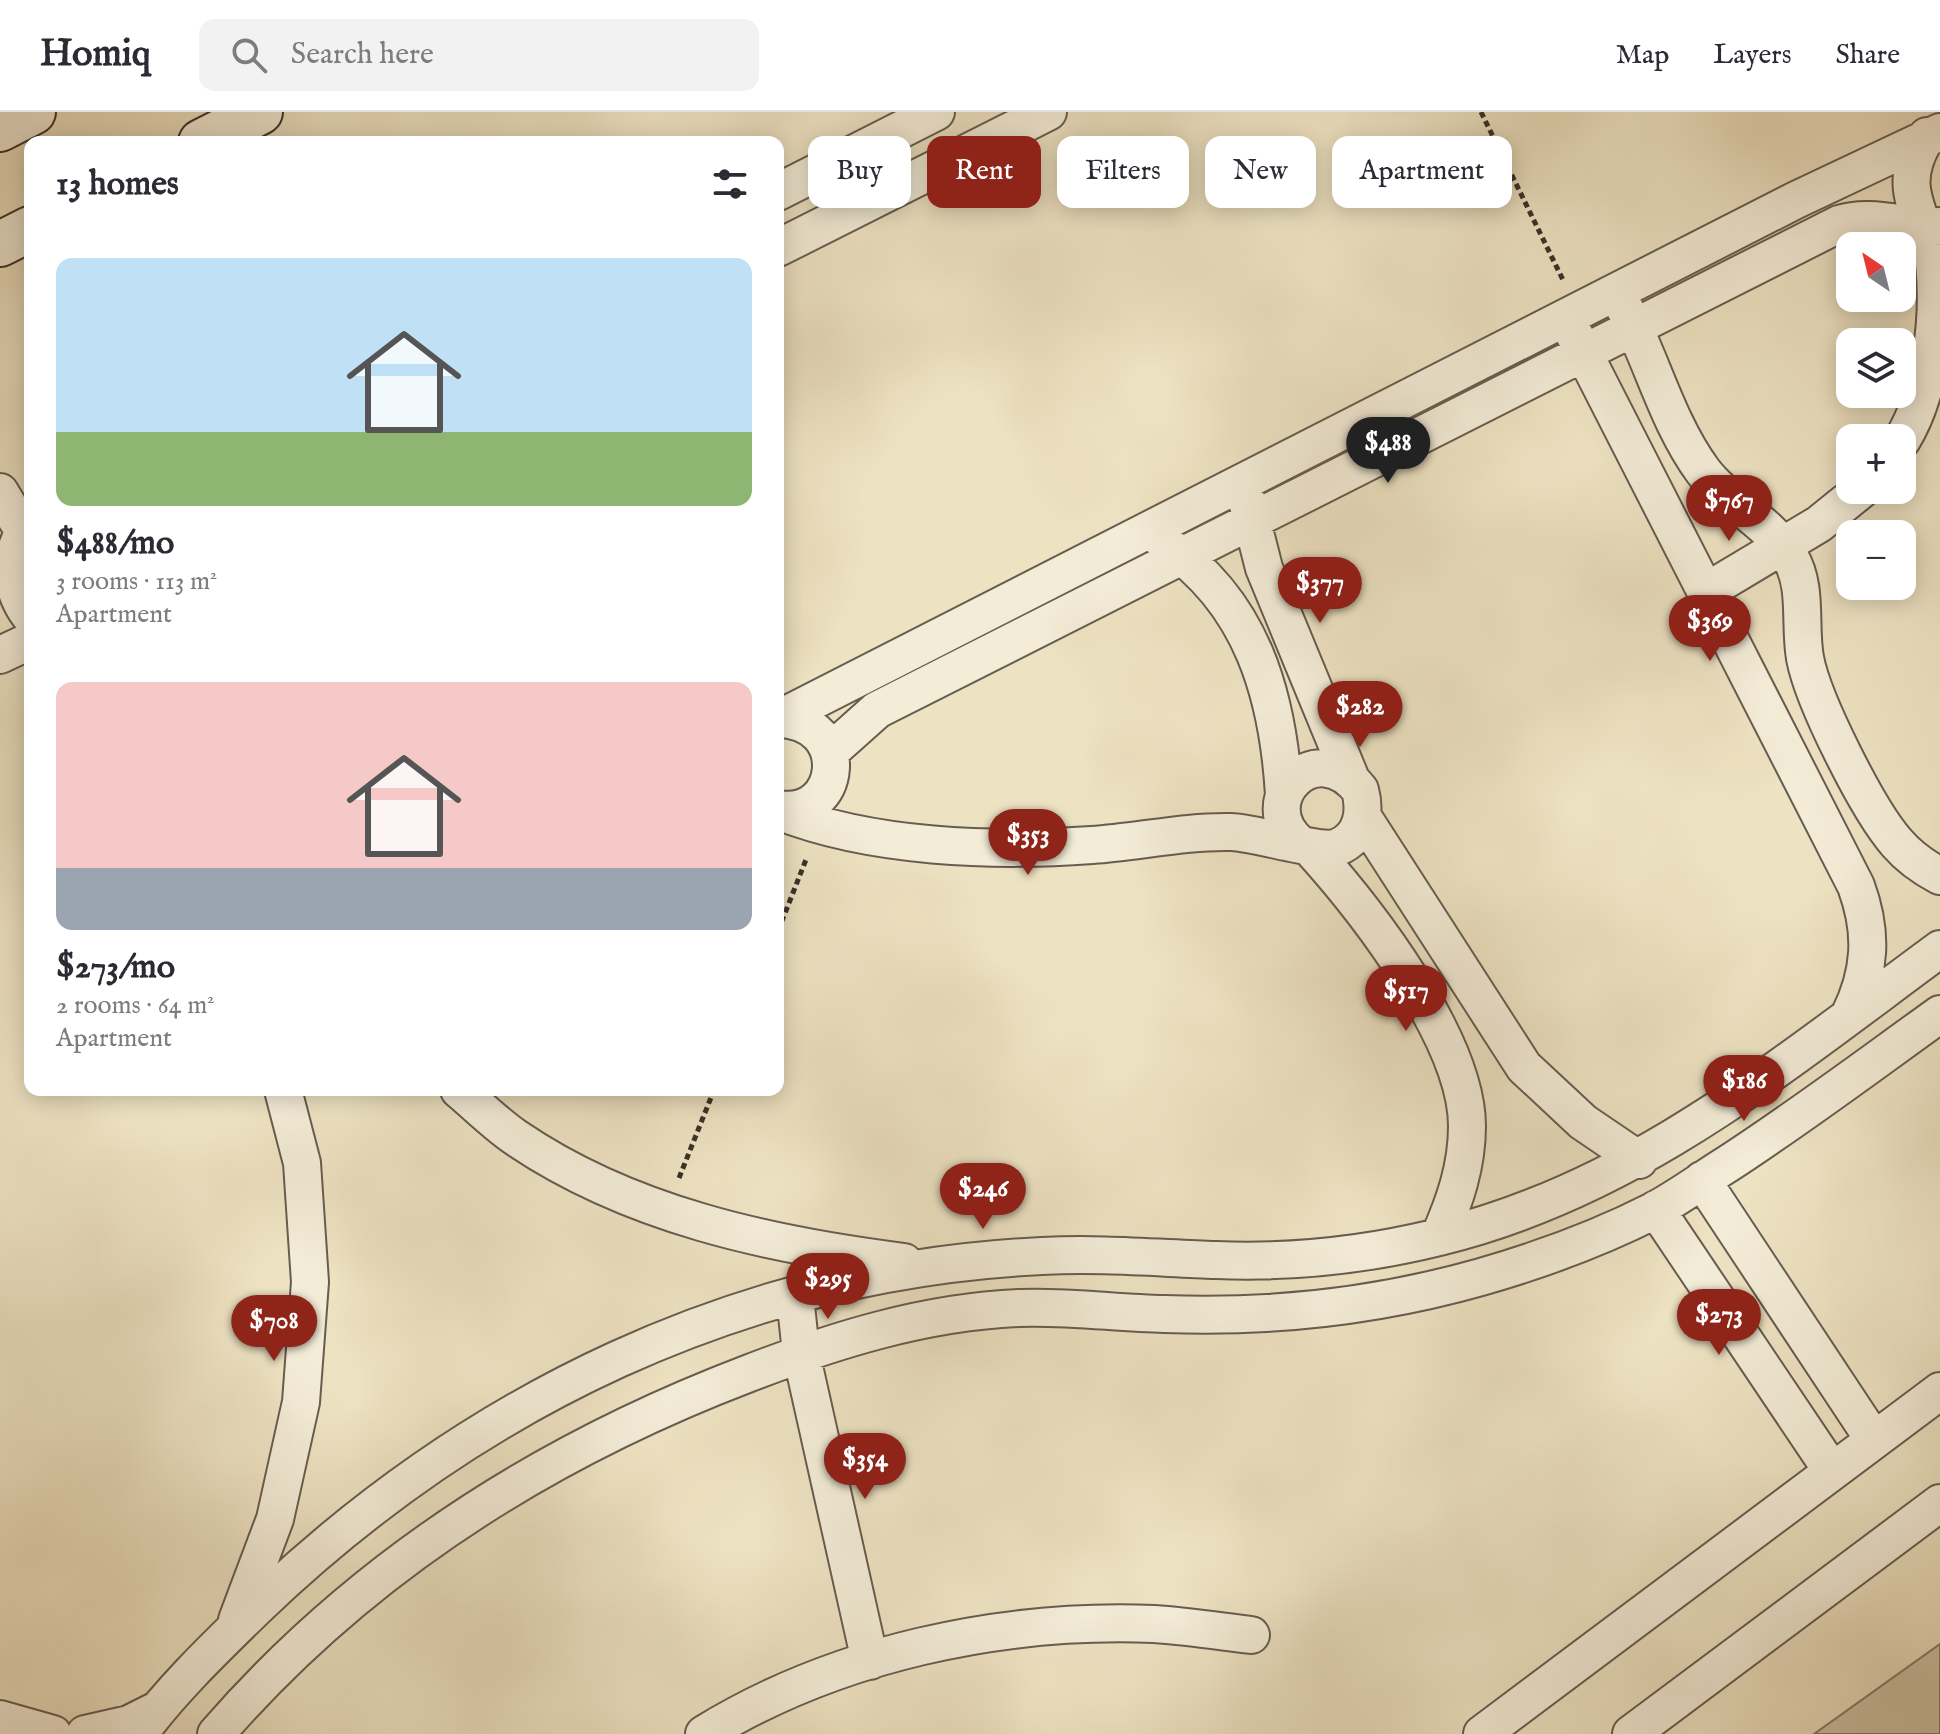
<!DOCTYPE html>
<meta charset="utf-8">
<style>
body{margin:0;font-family:"IM FELL English",serif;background:#f2f2f3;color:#2b2b33;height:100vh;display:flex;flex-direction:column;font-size:30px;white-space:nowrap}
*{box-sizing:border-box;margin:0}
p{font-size:26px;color:#7c7c81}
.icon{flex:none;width:44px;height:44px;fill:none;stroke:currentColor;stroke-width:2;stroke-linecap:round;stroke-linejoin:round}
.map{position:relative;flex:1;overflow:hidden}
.sheet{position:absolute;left:24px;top:24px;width:760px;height:960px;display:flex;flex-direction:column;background:#fff;border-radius:16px;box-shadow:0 4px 20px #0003}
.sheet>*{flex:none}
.top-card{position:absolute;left:808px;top:24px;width:760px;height:72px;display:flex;gap:16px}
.needle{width:52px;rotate:325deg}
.controls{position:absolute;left:1836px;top:120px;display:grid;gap:16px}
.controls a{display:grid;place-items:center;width:80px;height:80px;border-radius:16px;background:#fff;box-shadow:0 4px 20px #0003;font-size:40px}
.price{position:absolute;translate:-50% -68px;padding:0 18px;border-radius:28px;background:#8f2418;color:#fff;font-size:26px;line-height:52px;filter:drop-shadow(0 2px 4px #0008)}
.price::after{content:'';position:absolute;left:50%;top:48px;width:24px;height:18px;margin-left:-12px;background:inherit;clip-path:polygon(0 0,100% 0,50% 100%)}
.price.current{background:#222;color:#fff}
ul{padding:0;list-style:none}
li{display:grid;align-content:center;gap:16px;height:424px;padding:0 32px}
li span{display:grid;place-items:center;height:248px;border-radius:16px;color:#555}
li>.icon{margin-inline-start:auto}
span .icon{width:144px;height:144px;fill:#fffc;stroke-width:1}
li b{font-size:34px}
h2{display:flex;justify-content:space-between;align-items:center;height:96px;padding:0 32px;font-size:34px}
.tag{padding:0 28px;border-radius:16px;background:#fff;box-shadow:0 4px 20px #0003;font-size:28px;line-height:72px}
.tag.current{background:#8f2418;color:#fff}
header{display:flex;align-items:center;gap:48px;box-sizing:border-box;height:112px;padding:0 40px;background:#fff;border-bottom:2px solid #e1e1e2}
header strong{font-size:38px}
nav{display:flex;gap:44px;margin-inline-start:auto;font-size:28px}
.search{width:560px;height:72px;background:#f2f2f3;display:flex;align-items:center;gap:20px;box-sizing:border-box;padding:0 28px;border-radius:16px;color:#7c7c81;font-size:30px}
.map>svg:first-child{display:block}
.green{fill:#cfc4a8;stroke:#857a69;stroke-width:2}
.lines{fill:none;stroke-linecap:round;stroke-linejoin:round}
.street-casing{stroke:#685c50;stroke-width:40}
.secondary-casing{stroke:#3b2f2a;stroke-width:48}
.path{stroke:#3b2f2a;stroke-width:5;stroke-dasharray:6 4;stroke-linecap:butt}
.street{stroke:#f3ecd7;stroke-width:36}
.secondary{stroke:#f3ecd7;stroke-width:44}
</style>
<header>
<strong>Homiq</strong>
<div class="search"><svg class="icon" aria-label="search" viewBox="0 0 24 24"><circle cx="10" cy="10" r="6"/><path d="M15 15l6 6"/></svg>Search here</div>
<nav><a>Map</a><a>Layers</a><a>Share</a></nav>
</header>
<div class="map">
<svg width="1940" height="1622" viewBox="0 0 1940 1622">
<rect width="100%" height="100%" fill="#ede2c2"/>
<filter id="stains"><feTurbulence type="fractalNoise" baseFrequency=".0025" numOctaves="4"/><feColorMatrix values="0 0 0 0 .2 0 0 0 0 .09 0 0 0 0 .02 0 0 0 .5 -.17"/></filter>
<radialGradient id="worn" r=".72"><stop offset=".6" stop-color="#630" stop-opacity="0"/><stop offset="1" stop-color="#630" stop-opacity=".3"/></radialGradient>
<path class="green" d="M1940 1532V1622H1814Z"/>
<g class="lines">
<defs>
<path id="street" d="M778 80 936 0
M778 136 1048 0
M1624 195C1652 248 1667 310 1703 359 1728 392 1769 409 1790 445 1808 475 1799 512 1805 546 1813 589 1868 698 1897 731 1909 745 1923 755 1940 764
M1572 218 1856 774C1873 820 1871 860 1849 904
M1902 328C1931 281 1940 206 1934 151 1924 99 1893 78 1927 24
M0 380 24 420
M1247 389 1264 456 1351 667
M30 413C7 439 9 477 30 504
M1164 431C1252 490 1278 583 1284 683
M1707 479 1819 412 1861 378
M0 543 30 529
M778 607 1796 88 1940 20
M778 607C855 609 842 708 778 697
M830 640 877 598 1839 112C1874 101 1905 116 1940 114
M778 699C871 736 993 740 1092 733 1138 730 1184 719 1231 720 1258 721 1321 742 1338 735 1362 725 1366 700 1360 678 1316 621 1249 690 1300 732
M1363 705 1524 955 1583 1010 1639 1048
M1311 737C1367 799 1467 928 1467 1014 1467 1054 1455 1089 1439 1125
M459 978C477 993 496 1012 515 1025 629 1103 770 1133 904 1150
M1702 1068 1874 1328
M1656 1097 1832 1359
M795 1184 801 1241 870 1549
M237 1508 275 1407 301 1290 310 1170 302 1051 283 978
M0 1607 53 1622
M85 1622 129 1612 155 1599
M139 1622C173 1576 216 1535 257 1495 472 1289 741 1158 1042 1144 1100 1141 1158 1146 1216 1148 1290 1151 1366 1143 1439 1125 1633 1078 1782 953 1940 837
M216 1622C360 1456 543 1340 747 1262 835 1228 925 1200 1019 1196 1068 1194 1116 1201 1164 1202 1270 1206 1379 1194 1481 1165 1540 1148 1598 1127 1653 1099 1678 1086 1702 1068 1726 1053 1800 1005 1869 953 1940 902
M704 1622C836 1541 1001 1506 1154 1512 1186 1514 1218 1519 1251 1523
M1482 1622 1940 1279
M1631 1622 1940 1391"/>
<path id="secondary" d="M0 17 33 0
M201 30 260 0
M0 132 30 117"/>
</defs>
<use href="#street" class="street-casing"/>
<use href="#secondary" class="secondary-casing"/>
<path class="path" d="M1481 0 1563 168
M778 819 807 745
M679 1066 714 978"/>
<use href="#street" class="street"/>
<use href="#secondary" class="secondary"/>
</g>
<rect width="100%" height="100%" filter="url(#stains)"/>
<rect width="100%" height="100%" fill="url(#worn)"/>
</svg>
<div class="controls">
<a><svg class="needle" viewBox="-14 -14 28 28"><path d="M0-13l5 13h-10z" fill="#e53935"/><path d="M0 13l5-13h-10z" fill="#7c7c81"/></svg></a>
<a><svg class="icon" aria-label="layers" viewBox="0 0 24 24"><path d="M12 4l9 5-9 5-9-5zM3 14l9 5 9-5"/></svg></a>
<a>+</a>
<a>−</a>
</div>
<b class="price current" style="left:1388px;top:373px">$488</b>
<b class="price" style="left:1729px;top:431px">$767</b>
<b class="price" style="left:1320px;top:513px">$377</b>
<b class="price" style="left:1710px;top:551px">$369</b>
<b class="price" style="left:1360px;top:637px">$282</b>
<b class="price" style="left:1028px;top:765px">$353</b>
<b class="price" style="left:1406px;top:921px">$517</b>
<b class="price" style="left:1744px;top:1011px">$186</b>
<b class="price" style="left:983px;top:1119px">$246</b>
<b class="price" style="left:828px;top:1209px">$295</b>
<b class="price" style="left:1719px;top:1245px">$273</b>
<b class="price" style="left:274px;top:1251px">$708</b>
<b class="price" style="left:865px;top:1389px">$354</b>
<div class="top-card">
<a class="tag">Buy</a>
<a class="tag current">Rent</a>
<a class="tag">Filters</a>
<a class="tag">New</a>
<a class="tag">Apartment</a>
</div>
<section class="sheet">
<h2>13 homes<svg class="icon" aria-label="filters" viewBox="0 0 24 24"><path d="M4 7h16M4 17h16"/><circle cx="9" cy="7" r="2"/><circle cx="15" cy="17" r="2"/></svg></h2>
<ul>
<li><span style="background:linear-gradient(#bfe0f5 70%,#8fb573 0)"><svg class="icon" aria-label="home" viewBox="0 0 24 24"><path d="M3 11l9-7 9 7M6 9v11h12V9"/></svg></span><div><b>$488/mo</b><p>3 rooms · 113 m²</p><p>Apartment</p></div></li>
<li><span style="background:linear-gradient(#f6c9c9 75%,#9aa5b1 0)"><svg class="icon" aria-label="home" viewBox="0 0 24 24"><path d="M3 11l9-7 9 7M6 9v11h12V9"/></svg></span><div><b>$273/mo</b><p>2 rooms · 64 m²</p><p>Apartment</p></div></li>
</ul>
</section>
</div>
